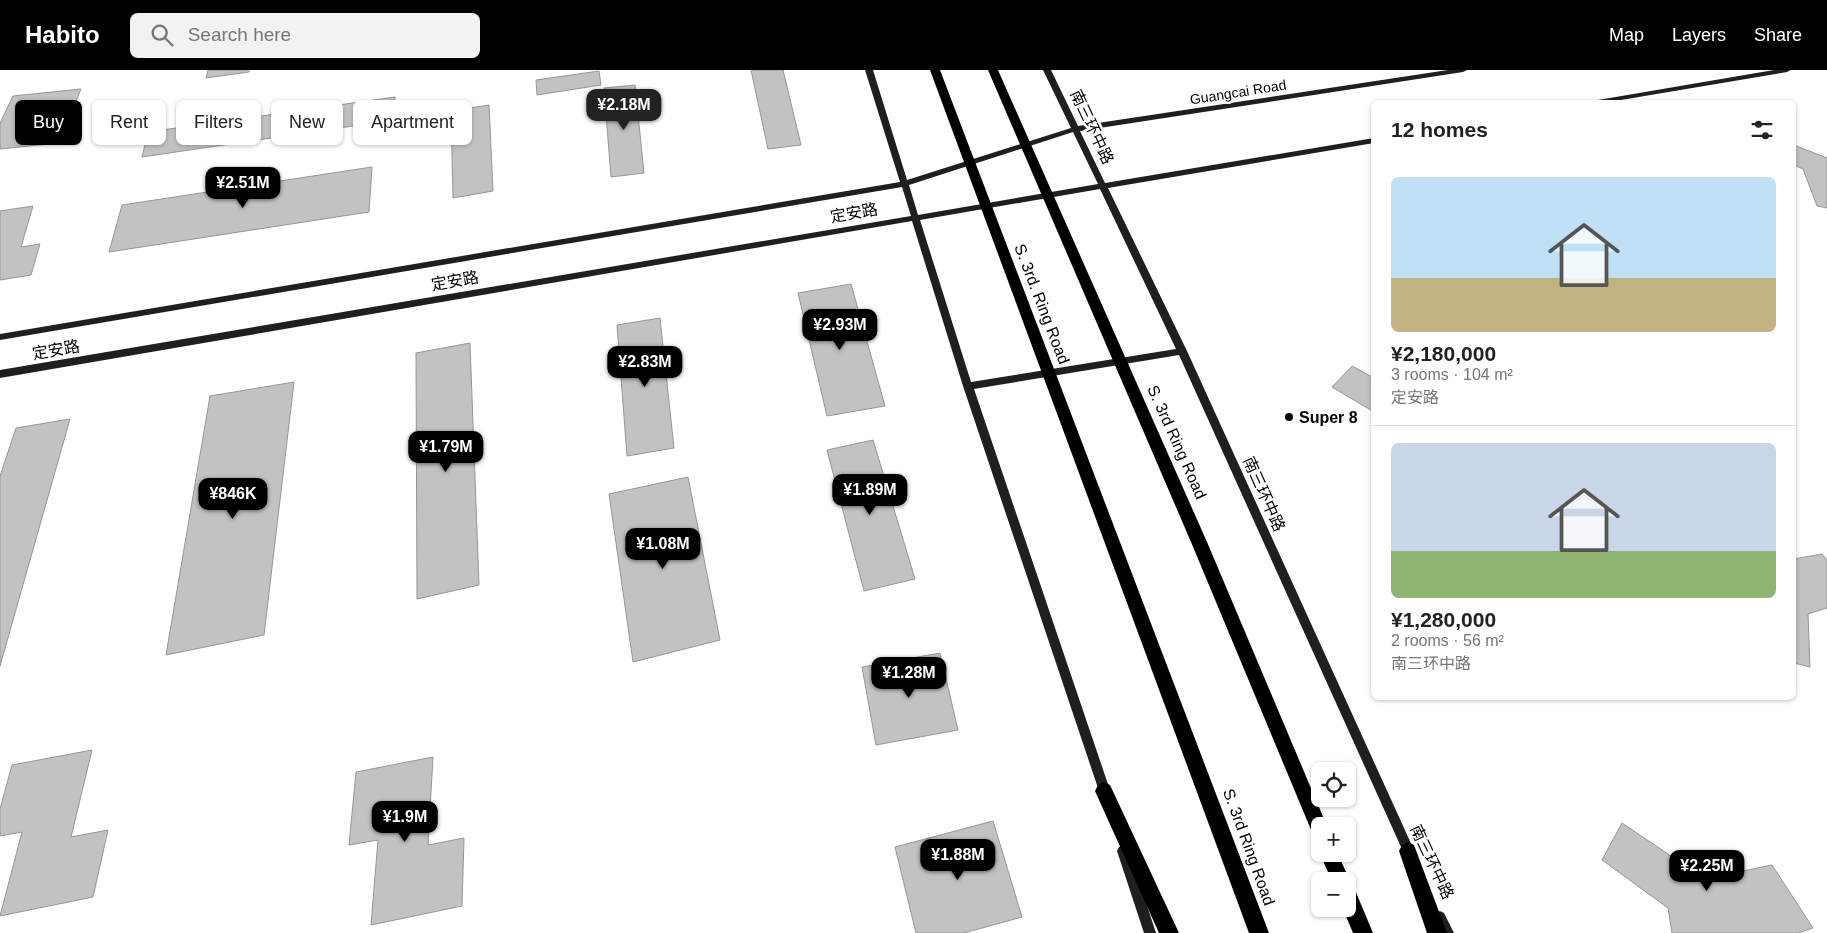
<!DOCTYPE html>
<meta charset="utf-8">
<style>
body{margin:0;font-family:Helvetica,"Noto Sans SC",sans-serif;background:#f2f2f2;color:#222;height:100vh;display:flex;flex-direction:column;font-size:19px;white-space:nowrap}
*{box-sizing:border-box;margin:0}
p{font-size:16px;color:#767676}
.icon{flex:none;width:28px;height:28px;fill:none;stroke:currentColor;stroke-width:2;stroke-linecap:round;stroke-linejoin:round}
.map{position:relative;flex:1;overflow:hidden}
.sheet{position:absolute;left:1371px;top:30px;width:425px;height:600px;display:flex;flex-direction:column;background:#fff;border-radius:8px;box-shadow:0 1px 4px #0004}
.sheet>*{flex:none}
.top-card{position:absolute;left:15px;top:30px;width:475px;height:45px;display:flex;gap:10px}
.buttons{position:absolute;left:1311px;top:692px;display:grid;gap:10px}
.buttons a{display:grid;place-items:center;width:45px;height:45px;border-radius:8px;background:#fff;box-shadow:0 1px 4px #0004;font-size:25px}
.price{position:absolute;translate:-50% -42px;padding:0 11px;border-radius:10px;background:#000;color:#fff;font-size:16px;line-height:32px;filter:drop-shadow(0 1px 2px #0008)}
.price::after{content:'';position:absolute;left:50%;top:30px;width:15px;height:11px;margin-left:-8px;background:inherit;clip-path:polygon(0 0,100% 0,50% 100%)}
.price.current{background:#222;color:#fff}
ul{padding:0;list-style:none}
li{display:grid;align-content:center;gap:10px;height:265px;padding:0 20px}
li+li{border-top:1px solid #e0e0e0}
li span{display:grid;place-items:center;height:155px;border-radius:8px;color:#555}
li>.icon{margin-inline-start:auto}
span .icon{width:90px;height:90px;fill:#fffc;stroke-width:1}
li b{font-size:21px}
h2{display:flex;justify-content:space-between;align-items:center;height:60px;padding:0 20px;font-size:21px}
.chip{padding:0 18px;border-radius:8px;background:#fff;box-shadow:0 1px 4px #0004;font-size:18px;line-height:45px}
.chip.current{background:#000;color:#fff}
header{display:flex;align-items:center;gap:30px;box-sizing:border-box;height:70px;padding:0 25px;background:#000;color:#fff}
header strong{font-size:24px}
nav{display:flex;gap:28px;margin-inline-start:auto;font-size:18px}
.search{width:350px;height:45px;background:#f2f2f2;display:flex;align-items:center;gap:12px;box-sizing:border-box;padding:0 18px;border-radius:8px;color:#767676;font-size:19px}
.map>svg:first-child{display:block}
.building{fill:#c2c2c2;stroke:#969696}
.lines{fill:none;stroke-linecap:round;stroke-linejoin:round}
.secondary{fill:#1f1f1f;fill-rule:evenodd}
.highway{fill:#000;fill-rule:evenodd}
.poi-dot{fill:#000;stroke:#fff;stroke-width:2}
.labels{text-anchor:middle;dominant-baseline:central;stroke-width:5;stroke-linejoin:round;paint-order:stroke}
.far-street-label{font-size:14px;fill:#000;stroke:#fff}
.street-label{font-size:16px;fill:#000;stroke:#fff}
.poi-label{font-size:16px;font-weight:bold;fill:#000;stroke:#fff;text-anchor:start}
</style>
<header>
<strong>Habito</strong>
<div class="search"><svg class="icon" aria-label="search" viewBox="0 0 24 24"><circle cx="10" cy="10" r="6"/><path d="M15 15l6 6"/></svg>Search here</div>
<nav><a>Map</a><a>Layers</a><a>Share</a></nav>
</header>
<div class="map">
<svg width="1827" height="863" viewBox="0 0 1827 863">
<rect width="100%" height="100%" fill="#fff"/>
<path class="building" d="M208 0H249V2L206 8Z
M751 0H783L801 75 768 79Z
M599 1 601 15 537 25 536 10Z
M635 15 644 103 611 107 604 18Z
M81 19 59 73 0 79V53L13 26Z
M395 27 394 50 142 87 148 62Z
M489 35 493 121 453 128 451 41Z
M1794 75 1827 88V138L1817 136 1803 99 1794 95Z
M372 97 369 142 109 182 122 135Z
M33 136 21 177 40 174 31 205 0 210V141Z
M851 214 885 336 827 346 798 223Z
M660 248 674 378 627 386 617 255Z
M470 273 479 515 417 529 416 283Z
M1352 296 1374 308V342L1332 317Z
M294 312 264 565 166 585 210 326Z
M70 349 0 596V406L16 358Z
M873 370 915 509 864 521 827 380Z
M688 407 720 570 633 592 609 424Z
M1822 484 1827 490V538L1808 544 1810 597 1794 593V489Z
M940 583 958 660 876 675 862 597Z
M92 680 71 767 108 760 93 827 0 846 22 762 0 766V739L12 695Z
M433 687 428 775 464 768 462 836 371 855 378 770 349 775 356 702Z
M993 751 1022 847 964 863H916L895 777Z
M1622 753 1705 809 1772 795 1813 858 1798 863H1672L1668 838 1602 790Z"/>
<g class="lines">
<path class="secondary" d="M865 0H873L907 110 1071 58 1043 0H1051L1078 56 1448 0H1467L1463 2 1080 61 1105 113 1374 68V73L1108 118 1187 281 1414 780 1416 784 1414 788 1410 790 1406 788 1179 285 974 319 1112 726 1110 730 1106 732 1102 730 963 316 912 151 0 308V300L911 146 902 117 0 270V264L900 112ZM1073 62 1098 114 918 145 909 115ZM1100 119 1176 279 971 312 920 150Z
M1774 0H1791L1787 2 1609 32H1594L1598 30Z
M1123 775 1127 777 1129 781 1156 863H1144L1117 781 1119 777Z
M1440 841 1444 843 1454 863H1441L1434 847 1436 843Z"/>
<path class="highway" d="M930 0H940L1269 863H1249Z
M988 0H998L1207 472 1327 756H1320V770L1314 767 1191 472Z
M1104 712 1110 715 1179 863H1159L1095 721 1098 715Z
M1408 772 1414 775 1447 863H1427L1399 781 1402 775Z
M1320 784H1338L1350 811 1348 818V811H1332Z
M1348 818 1355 820 1373 863H1353L1343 839H1348Z"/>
</g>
<circle class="poi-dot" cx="1289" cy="347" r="5"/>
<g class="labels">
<g class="far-street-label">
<text transform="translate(1238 22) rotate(-9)">Guangcai Road</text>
</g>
<g class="street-label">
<text transform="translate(1092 57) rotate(65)">南三环中路</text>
<text transform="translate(854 143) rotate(-10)">定安路</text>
<text transform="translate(455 211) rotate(-10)">定安路</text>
<text transform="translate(1042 234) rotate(69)">S. 3rd. Ring Road</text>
<text transform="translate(56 280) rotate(-10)">定安路</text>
<text transform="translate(1177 372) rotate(66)">S. 3rd Ring Road</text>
<text transform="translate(1264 424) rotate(66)">南三环中路</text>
<text transform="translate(1249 777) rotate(70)">S. 3rd Ring Road</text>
<text transform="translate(1432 792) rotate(65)">南三环中路</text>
</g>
<g class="poi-label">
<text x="1299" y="347">Super 8</text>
</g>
</g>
</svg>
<div class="buttons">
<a><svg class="icon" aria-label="locate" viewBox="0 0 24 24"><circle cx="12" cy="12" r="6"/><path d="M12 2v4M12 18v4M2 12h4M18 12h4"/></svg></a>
<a>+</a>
<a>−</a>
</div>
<b class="price current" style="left:624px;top:61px">¥2.18M</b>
<b class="price" style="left:243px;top:139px">¥2.51M</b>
<b class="price" style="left:840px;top:281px">¥2.93M</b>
<b class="price" style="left:645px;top:318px">¥2.83M</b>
<b class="price" style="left:446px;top:403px">¥1.79M</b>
<b class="price" style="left:870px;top:446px">¥1.89M</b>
<b class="price" style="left:233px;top:450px">¥846K</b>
<b class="price" style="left:663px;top:500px">¥1.08M</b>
<b class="price" style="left:909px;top:629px">¥1.28M</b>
<b class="price" style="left:405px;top:773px">¥1.9M</b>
<b class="price" style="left:958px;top:811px">¥1.88M</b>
<b class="price" style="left:1707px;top:822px">¥2.25M</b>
<div class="top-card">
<a class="chip current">Buy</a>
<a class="chip">Rent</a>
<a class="chip">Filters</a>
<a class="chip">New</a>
<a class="chip">Apartment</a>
</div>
<section class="sheet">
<h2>12 homes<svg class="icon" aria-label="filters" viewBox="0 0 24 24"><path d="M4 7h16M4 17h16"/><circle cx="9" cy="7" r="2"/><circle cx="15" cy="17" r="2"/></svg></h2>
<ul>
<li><span style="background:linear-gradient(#bfe0f5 65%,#c2b280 0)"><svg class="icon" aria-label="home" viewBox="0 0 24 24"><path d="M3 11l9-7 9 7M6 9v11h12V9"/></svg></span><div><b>¥2,180,000</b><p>3 rooms · 104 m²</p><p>定安路</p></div></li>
<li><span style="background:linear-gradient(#c9d6e8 70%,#8fb573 0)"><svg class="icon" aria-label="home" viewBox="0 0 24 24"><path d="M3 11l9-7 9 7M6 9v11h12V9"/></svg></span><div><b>¥1,280,000</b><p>2 rooms · 56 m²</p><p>南三环中路</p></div></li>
</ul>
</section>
</div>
